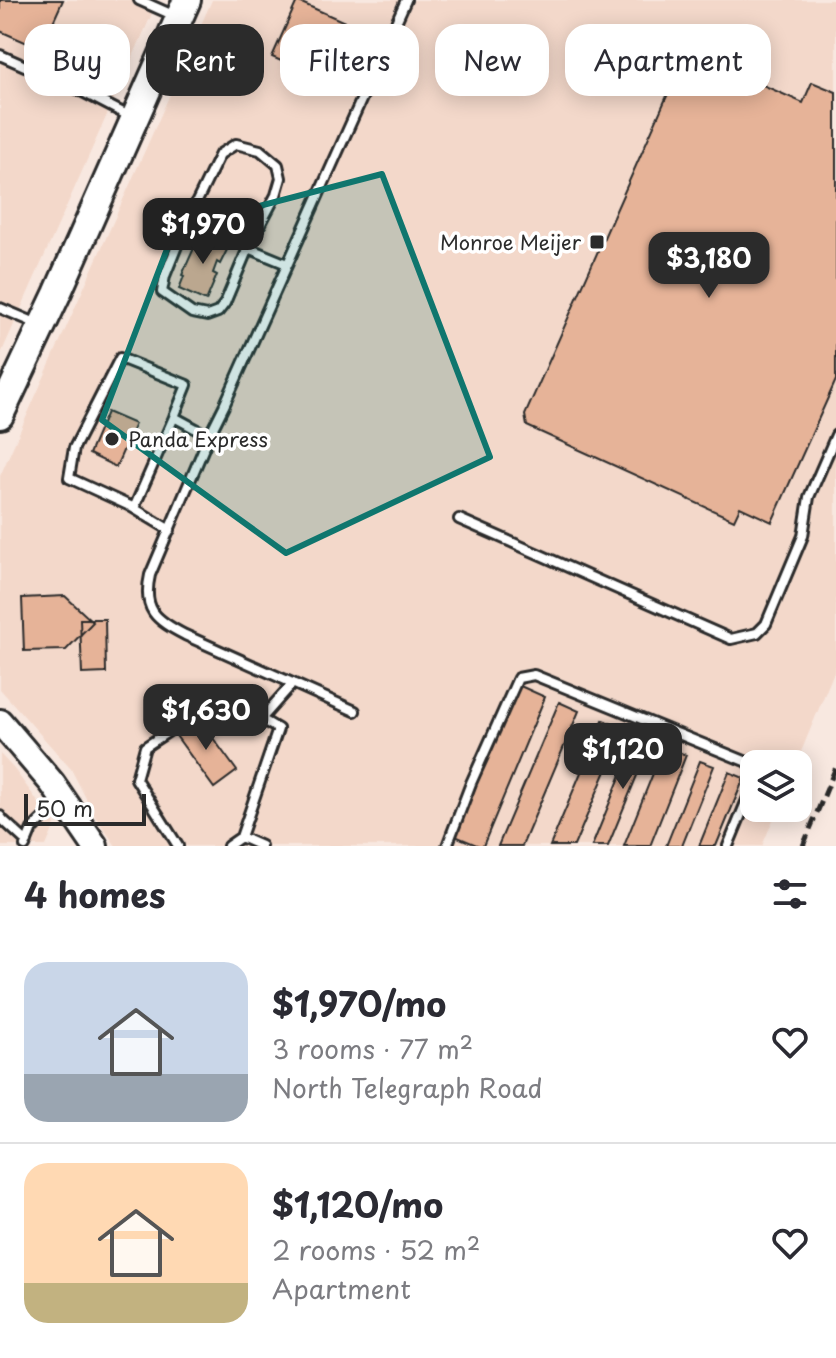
<!DOCTYPE html>
<meta charset="utf-8">
<style>
body{margin:0;font-family:"Playpen Sans",sans-serif;background:#f2f2f3;color:#2b2b33;height:100vh;display:flex;flex-direction:column;font-size:30px;white-space:nowrap}
*{box-sizing:border-box;margin:0}
p{font-size:26px;color:#7c7c81}
.icon{flex:none;width:44px;height:44px;fill:none;stroke:currentColor;stroke-width:2;stroke-linecap:round;stroke-linejoin:round}
.map{position:relative;height:846px;overflow:hidden}
.drawer{display:flex;flex-direction:column;background:#fff;flex:1}
.drawer>*{flex:none}
.hud{position:absolute;left:24px;top:24px;width:788px;height:72px;display:flex;gap:16px}
.controls{position:absolute;left:740px;top:750px;display:grid;gap:16px}
.controls a{display:grid;place-items:center;width:72px;height:72px;border-radius:16px;background:#fff;box-shadow:0 4px 20px #0003;font-size:40px}
.scale{position:absolute;left:24px;bottom:20px;width:122px;box-sizing:border-box;padding-left:8px;border:4px solid #2b2b2b;border-top:0;font-size:22px;line-height:28px;white-space:nowrap;color:#2b2b2b;-webkit-text-stroke:6px #fff;paint-order:stroke}
.price{position:absolute;translate:-50% -68px;padding:0 18px;border-radius:16px;background:#2b2b2b;color:#fff;font-size:26px;line-height:52px;filter:drop-shadow(0 2px 4px #0008)}
.price::after{content:'';position:absolute;left:50%;top:48px;width:24px;height:18px;margin-left:-12px;background:inherit;clip-path:polygon(0 0,100% 0,50% 100%)}
.price.on{background:#222;color:#fff}
ul{padding:0;list-style:none}
li{display:flex;align-items:center;gap:24px;height:200px;padding:0 24px}
li+li{border-top:2px solid #e1e1e2}
li span{display:grid;place-items:center;flex:none;width:224px;height:160px;border-radius:24px;color:#555}
li>.icon{margin-inline-start:auto}
span .icon{width:96px;height:96px;fill:#fffc;stroke-width:1}
li b{font-size:34px}
h2{display:flex;justify-content:space-between;align-items:center;height:96px;padding:0 24px;font-size:34px}
.chip{padding:0 28px;border-radius:24px;background:#fff;box-shadow:0 4px 20px #0003;font-size:28px;line-height:72px}
.chip.on{background:#2b2b2b;color:#fff}
.map>svg:first-child{display:block}
.built{fill:#f3d8ca}
.building{fill:#e6b398;stroke:#2b2b2b;stroke-width:2}
.lines{fill:none;stroke-linecap:round;stroke-linejoin:round}
.lane-casing{stroke:#2b2b2b;stroke-width:14}
.secondary-casing{stroke:#2b2b2b;stroke-width:30}
.primary-casing{stroke:#2b2b2b;stroke-width:32}
.lane{stroke:#fff;stroke-width:8}
.secondary{stroke:#fff;stroke-width:24}
.primary{stroke:#fff;stroke-width:26}
.rail{stroke:#2b2b2b;stroke-width:5;stroke-dasharray:12 6;stroke-linecap:butt}
.marked{fill:#0f766e;fill-opacity:0.2;stroke:#0f766e;stroke-width:6;stroke-linejoin:round}
.poi-dot{fill:#2b2b2b;stroke:#fff;stroke-width:3}
.labels{text-anchor:middle;dominant-baseline:central;stroke-width:7;stroke-linejoin:round;paint-order:stroke}
.poi-label{font-size:20px;fill:#2b2b2b;stroke:#fff;text-anchor:end}
</style>
<div class="map">
<svg width="836" height="846" viewBox="0 0 836 846">
<rect width="100%" height="100%" fill="#f8e8e0"/>
<filter id="ink" filterUnits="userSpaceOnUse"><feTurbulence type="fractalNoise" baseFrequency=".0125" numOctaves="2"/><feDisplacementMap in="SourceGraphic" scale="16" xChannelSelector="R" yChannelSelector="G"/><feConvolveMatrix kernelMatrix="1 2 1 2 8 2 1 2 1" color-interpolation-filters="sRGB"/></filter>
<g filter="url(#ink)">
<path class="built" d="M0 0H158L0 356Z
M212 0H836V667L796 764H754V808H778L762 846H116L96 818 71 769 0 689V476Z
M0 754 14 769 55 825 46 846H0Z"/>
<path class="building" d="M0 0H63L41 49 0 31Z
M297 1 354 26 329 82 272 57Z
M687 51 803 103 812 82 836 92V380L772 522 740 507 734 520 527 426 525 415Z
M203 228 220 236 216 245 227 250 220 264 217 262 213 273 217 275 206 301 179 289 184 276 182 275Z
M107 412 135 424 116 467 89 454Z
M65 596 93 622 66 650 24 651 22 598Z
M80 619H105L106 673 82 674Z
M518 685 545 697 483 846H479L455 836Z
M559 702 579 711 522 846H498Z
M197 716 237 771 214 788 174 733Z
M603 720 624 729 574 846H550Z
M638 733 652 739 608 846H592Z
M664 746 686 755 650 846H624Z
M700 761 714 766 682 846H666Z
M729 772 744 778 716 846H699Z"/>
<g class="lines">
<defs>
<path id="lane" d="M139 0 175 16
M0 55 77 89 129 116
M236 144 260 150 278 165 281 178 276 195 248 248 225 303 218 312 207 316 192 313 162 292 165 276 185 226 220 154Z
M248 248 287 264
M0 308 38 324
M134 508 174 417
M459 519 731 639 757 633 766 624 803 536 809 497 836 435
M170 530 130 506 69 478 74 448 120 358 187 385 174 417 209 436
M355 711 185 635C156 620 142 610 150 575L209 436 224 406 406 0
M0 816 3 820 27 842
M241 837 278 729 261 719
M25 846 32 829 62 800
M178 846 136 779 145 747 221 697 261 719 293 683
M228 846 241 837 261 846
M447 846 471 783 518 678 534 675 752 764 754 770
M728 846 754 783"/>
<path id="secondary" d="M0 722 52 783 95 846"/>
<path id="primary" d="M0 415 57 294 187 0"/>
</defs>
<use href="#lane" class="lane-casing"/>
<use href="#secondary" class="secondary-casing"/>
<use href="#primary" class="primary-casing"/>
<use href="#lane" class="lane"/>
<use href="#secondary" class="secondary"/>
<use href="#primary" class="primary"/>
<path class="rail" d="M803 846 836 767"/>
</g>
</g>
<path class="marked" d="M382 174 490 457 286 553 102 420 175 228Z"/>
<g class="poi-dot">
<rect x="589" y="234" width="16" height="16" rx="4"/>
<circle cx="112" cy="439" r="8"/>
</g>
<g class="labels">
<g class="poi-label">
<text x="581" y="242">Monroe Meijer</text>
<text x="128" y="439" text-anchor="start">Panda Express</text>
</g>
</g>
</svg>
<div class="controls">
<a><svg class="icon" aria-label="layers" viewBox="0 0 24 24"><path d="M12 4l9 5-9 5-9-5zM3 14l9 5 9-5"/></svg></a>
</div>
<div class="scale">50 m</div>
<b class="price on" style="left:203px;top:266px">$1,970</b>
<b class="price" style="left:709px;top:300px">$3,180</b>
<b class="price" style="left:206px;top:752px">$1,630</b>
<b class="price" style="left:623px;top:791px">$1,120</b>
<div class="hud">
<a class="chip">Buy</a>
<a class="chip on">Rent</a>
<a class="chip">Filters</a>
<a class="chip">New</a>
<a class="chip">Apartment</a>
</div>
</div>
<section class="drawer">
<h2>4 homes<svg class="icon" aria-label="filters" viewBox="0 0 24 24"><path d="M4 7h16M4 17h16"/><circle cx="9" cy="7" r="2"/><circle cx="15" cy="17" r="2"/></svg></h2>
<ul>
<li><span style="background:linear-gradient(#c9d6e8 70%,#9aa5b1 0)"><svg class="icon" aria-label="home" viewBox="0 0 24 24"><path d="M3 11l9-7 9 7M6 9v11h12V9"/></svg></span><div><b>$1,970/mo</b><p>3 rooms · 77 m²</p><p>North Telegraph Road</p></div><svg class="icon" aria-label="heart" viewBox="0 0 24 24"><path d="M12 20l-8-8c-3-5 5-10 8-4 3-6 11-1 8 4z"/></svg></li>
<li><span style="background:linear-gradient(#ffd9b3 75%,#c2b280 0)"><svg class="icon" aria-label="home" viewBox="0 0 24 24"><path d="M3 11l9-7 9 7M6 9v11h12V9"/></svg></span><div><b>$1,120/mo</b><p>2 rooms · 52 m²</p><p>Apartment</p></div><svg class="icon" aria-label="heart" viewBox="0 0 24 24"><path d="M12 20l-8-8c-3-5 5-10 8-4 3-6 11-1 8 4z"/></svg></li>
</ul>
</section>
